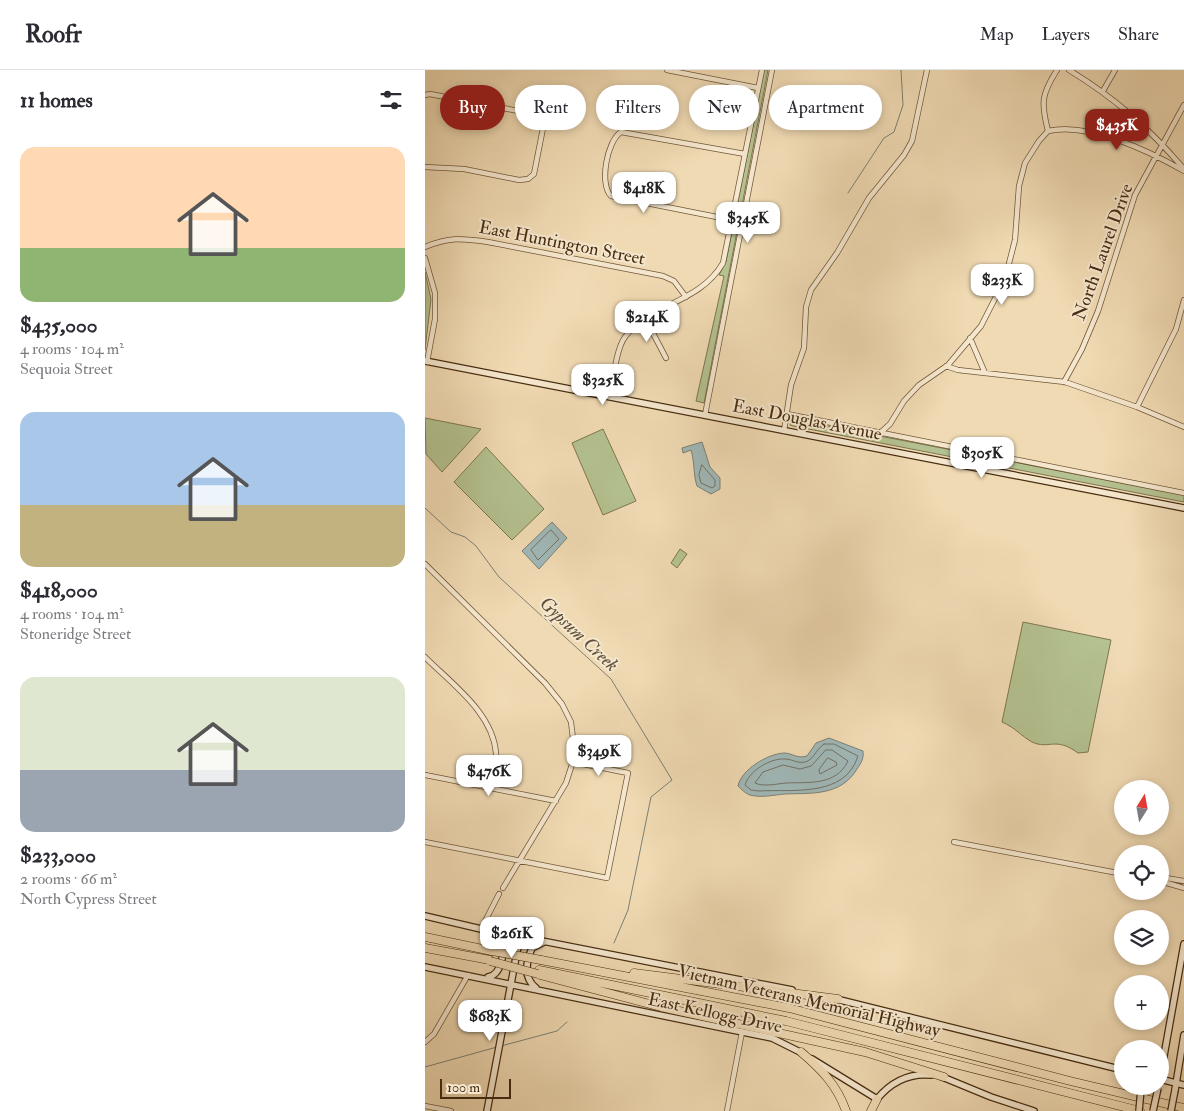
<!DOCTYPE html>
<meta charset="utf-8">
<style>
body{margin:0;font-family:"IM FELL Double Pica",serif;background:#f7f7f7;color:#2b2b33;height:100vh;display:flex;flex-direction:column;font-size:19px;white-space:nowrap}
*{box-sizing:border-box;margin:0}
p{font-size:16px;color:#7c7c81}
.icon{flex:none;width:28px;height:28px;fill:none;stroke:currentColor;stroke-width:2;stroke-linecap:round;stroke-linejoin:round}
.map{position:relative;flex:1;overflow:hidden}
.sheet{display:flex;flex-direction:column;background:#fff;width:425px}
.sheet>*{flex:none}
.hud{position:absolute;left:15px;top:15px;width:475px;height:45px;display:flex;gap:10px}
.needle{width:32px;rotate:11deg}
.controls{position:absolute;left:689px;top:710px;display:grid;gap:10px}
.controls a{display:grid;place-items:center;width:55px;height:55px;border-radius:50%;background:#fff;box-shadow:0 2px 8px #0003;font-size:25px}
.scale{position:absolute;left:15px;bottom:12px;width:71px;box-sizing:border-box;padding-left:5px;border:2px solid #472c10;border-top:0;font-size:14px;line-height:18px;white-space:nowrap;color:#472c10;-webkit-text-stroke:4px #f5e7ce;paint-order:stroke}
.price{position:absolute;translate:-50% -42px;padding:0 11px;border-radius:10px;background:#fff;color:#222;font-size:16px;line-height:32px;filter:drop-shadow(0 1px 2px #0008)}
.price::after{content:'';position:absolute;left:50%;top:30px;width:15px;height:11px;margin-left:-8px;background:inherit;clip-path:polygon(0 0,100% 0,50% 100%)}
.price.on{background:#8f2418;color:#fff}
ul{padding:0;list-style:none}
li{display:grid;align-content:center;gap:10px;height:265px;padding:0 20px}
li span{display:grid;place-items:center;height:155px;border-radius:15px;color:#555}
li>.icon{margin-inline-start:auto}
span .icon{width:90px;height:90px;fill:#fffc;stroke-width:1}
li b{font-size:21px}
h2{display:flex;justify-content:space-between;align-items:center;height:60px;padding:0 20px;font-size:21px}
.tag{padding:0 18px;border-radius:22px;background:#fff;box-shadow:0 2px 8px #0003;font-size:18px;line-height:45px}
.tag.on{background:#8f2418;color:#fff}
header{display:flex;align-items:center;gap:30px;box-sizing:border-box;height:70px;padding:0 25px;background:#fff;border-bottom:1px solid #e1e1e2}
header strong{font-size:24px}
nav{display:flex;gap:28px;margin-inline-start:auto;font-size:18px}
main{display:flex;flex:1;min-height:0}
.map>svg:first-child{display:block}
.green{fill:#b4c190;stroke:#7e7650}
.water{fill:#a0b8b8;stroke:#7c8075}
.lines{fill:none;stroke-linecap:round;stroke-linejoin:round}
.shore{stroke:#747264;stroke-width:1}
.stream{stroke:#7c8075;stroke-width:1}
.street-casing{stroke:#715839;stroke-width:6}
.secondary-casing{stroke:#472c10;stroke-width:8}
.highway-casing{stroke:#472c10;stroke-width:9}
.street{stroke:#f5e7ce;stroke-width:4.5}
.secondary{stroke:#f5e7ce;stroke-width:5.5}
.highway{stroke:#f0dab3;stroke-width:8}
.secondary-bridge-casing{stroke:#472c10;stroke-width:8;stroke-linecap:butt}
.highway-bridge-casing{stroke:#472c10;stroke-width:9;stroke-linecap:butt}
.secondary-bridge{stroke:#f5e7ce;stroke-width:5.5}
.highway-bridge{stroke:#f0dab3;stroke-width:8}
.labels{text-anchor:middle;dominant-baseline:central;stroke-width:4;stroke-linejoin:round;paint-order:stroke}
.street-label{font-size:18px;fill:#472c10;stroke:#f5e7ce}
.water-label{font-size:19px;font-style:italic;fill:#5d4f3a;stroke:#f5e7ce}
</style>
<header>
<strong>Roofr</strong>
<nav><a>Map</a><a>Layers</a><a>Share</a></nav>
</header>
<main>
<section class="sheet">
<h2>11 homes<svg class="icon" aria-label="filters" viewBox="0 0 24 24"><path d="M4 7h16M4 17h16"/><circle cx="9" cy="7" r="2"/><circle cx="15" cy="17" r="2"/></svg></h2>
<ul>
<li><span style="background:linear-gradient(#ffd9b3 65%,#8fb573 0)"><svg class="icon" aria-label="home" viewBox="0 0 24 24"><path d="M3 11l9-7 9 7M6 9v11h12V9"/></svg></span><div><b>$435,000</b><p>4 rooms · 104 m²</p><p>Sequoia Street</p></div></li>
<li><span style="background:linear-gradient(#a9c7e8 60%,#c2b280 0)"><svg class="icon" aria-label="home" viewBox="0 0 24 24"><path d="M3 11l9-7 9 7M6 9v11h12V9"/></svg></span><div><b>$418,000</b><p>4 rooms · 104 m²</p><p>Stoneridge Street</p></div></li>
<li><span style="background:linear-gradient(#dfe7d0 60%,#9aa5b1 0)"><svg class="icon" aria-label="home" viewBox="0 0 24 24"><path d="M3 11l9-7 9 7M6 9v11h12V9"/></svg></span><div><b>$233,000</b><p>2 rooms · 66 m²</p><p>North Cypress Street</p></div></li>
</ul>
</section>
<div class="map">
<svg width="759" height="1041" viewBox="0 0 759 1041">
<rect width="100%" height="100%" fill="#f0dab3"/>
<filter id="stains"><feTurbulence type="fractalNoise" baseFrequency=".004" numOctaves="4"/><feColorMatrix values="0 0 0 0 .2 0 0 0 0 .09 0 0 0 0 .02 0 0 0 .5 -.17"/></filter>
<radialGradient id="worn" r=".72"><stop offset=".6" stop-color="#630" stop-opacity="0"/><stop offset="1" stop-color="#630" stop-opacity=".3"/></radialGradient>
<path class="green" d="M339 0H343L279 333 271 331 299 206 294 205 301 192Z
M0 202 6 229 0 280Z
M0 348 56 359 17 402 1 384Z
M367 349 759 425V432L368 356 365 355Z
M178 359 211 431 178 445 147 373Z
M61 377 119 439 87 470 29 412Z
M255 479 262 484 252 498 246 493Z
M598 552 686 570 663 682 653 683C630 666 624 680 607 672 596 666 591 658 577 652Z"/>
<path class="water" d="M277 372 285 397 295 408V419L286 424 272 416C268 404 270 393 266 380L258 383 257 378Z
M127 452 142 468 114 499 97 481Z
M404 668 438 681C439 689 436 693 432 699 416 726 387 723 360 724 349 725 336 728 325 725 321 724 316 719 313 716 316 700 342 684 359 683 367 683 372 689 382 686L391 673Z"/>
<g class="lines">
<path class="shore" d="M277 395 290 410V416L287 418 276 413 274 405Z
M126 460 134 469 113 490 106 480Z
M399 674H409L433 686C420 728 367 719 334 721L326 720 320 715C324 701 345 688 360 689 368 689 374 695 383 691 390 687 392 678 399 674Z
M401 680H407L423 691C411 716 384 712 361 713 351 714 338 717 330 713L338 702 358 695 375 699 386 696Z
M403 688 411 692 412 695 395 704 394 700Z"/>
<path class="stream" d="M423 123 459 68 469 62 478 35 476 0
M0 438 26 462 40 467 51 476 74 507 186 609 247 710 226 727 203 840 189 873
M76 976 132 961 142 952
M0 997 72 977"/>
<defs>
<path id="street" d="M242 0 333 18
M644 0C690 28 724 58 759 99
M678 21 690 0
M0 25 5 24 109 44 119 53 109 104 103 109 94 110 39 99 0 97
M623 61C664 52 724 81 759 101
M623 61C616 33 616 25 632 0
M307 150 186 126C174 114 182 71 196 62L320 84
M0 177C24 167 37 168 63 172L238 206 249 211 261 227
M0 188 10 223V249L2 292
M221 250 241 288
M545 268 560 303
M521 296 533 300 640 312 712 337 759 357
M639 312 657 279 673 241 710 125 759 35
M185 327C188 311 191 279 200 267 225 233 274 234 298 193L337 0
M712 337 751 259 759 230
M362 344 759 423
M280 345 347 0
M359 361 366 315 379 278 381 237 386 220 412 183 444 128 479 85 487 71 502 0
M455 363 465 354 479 331 494 315 523 295 556 256 580 209 590 170 594 116 600 93 614 71 623 61
M0 494 120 613 137 634 146 652 150 685 141 713 78 818
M0 587C27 614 68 643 71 683 72 694 69 707 66 718
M0 705 131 731
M0 772 182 808 203 703 148 692
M529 772 698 804
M735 807 759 811
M735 811 759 818
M56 859 74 824
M0 972 9 964 43 905
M0 1036 26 1041
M302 1041 317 962"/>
<path id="secondary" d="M0 291 759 438
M0 846 56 859 367 920
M0 897 347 968 379 984
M63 907C77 905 80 881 77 869L69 863
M111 918C98 908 101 892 107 878L119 872
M411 929 698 1000
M387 989 452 1029C466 1012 484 1003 506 1005
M515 1006 566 1027 609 1041
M735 1008 759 874
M735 1009 759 1015
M750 1020 759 965
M62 1041 95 866"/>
<path id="highway" d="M0 867 67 881
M0 878 65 890
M116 890 364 938 645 1011 759 1038
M114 900 361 951 715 1041
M209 903 413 929
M115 905 236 937 440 982 519 1007
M376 982C396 999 412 1015 421 1041
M446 1041 452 1029"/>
</defs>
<use href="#street" class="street-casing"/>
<use href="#secondary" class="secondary-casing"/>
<use href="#highway" class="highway-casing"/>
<use href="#street" class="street"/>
<use href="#secondary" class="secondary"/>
<use href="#highway" class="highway"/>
<defs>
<path id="secondary-bridge" d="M714 1041 716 1019
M728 1041 733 1018
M746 1041 750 1020"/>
<path id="highway-bridge" d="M67 881 116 890
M65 891 113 904"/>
</defs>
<use href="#secondary-bridge" class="secondary-bridge-casing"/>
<use href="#highway-bridge" class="highway-bridge-casing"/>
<use href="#secondary-bridge" class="secondary-bridge"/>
<use href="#highway-bridge" class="highway-bridge"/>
</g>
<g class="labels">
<g class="street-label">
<text transform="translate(137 173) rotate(11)">East Huntington Street</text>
<text transform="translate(678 182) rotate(-70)">North Laurel Drive</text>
<text transform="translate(382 350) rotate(11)">East Douglas Avenue</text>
<text transform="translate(384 931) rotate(13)">Vietnam Veterans Memorial Highway</text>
<text transform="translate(290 943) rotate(12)">East Kellogg Drive</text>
</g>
<g class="water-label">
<text transform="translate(154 564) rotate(43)">Gypsum Creek</text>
</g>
</g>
<rect width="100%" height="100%" filter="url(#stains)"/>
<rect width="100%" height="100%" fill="url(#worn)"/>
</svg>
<div class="controls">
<a><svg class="needle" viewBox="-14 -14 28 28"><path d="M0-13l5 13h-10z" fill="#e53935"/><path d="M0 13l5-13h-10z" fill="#7c7c81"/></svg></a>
<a><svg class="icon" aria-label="locate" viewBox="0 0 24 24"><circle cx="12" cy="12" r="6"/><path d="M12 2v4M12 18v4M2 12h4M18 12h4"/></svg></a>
<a><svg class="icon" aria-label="layers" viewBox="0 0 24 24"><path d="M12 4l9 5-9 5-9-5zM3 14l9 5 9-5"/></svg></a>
<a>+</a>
<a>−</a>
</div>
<div class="scale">100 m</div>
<b class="price on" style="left:692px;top:81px">$435K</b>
<b class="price" style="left:219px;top:144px">$418K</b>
<b class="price" style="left:323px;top:174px">$345K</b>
<b class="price" style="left:577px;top:236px">$233K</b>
<b class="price" style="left:222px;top:273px">$214K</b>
<b class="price" style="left:178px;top:336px">$325K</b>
<b class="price" style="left:557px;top:409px">$305K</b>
<b class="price" style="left:174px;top:707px">$349K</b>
<b class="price" style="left:64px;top:727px">$476K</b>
<b class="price" style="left:87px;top:889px">$261K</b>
<b class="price" style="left:65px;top:972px">$683K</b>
<div class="hud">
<a class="tag on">Buy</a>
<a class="tag">Rent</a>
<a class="tag">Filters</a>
<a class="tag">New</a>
<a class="tag">Apartment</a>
</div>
</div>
</main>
